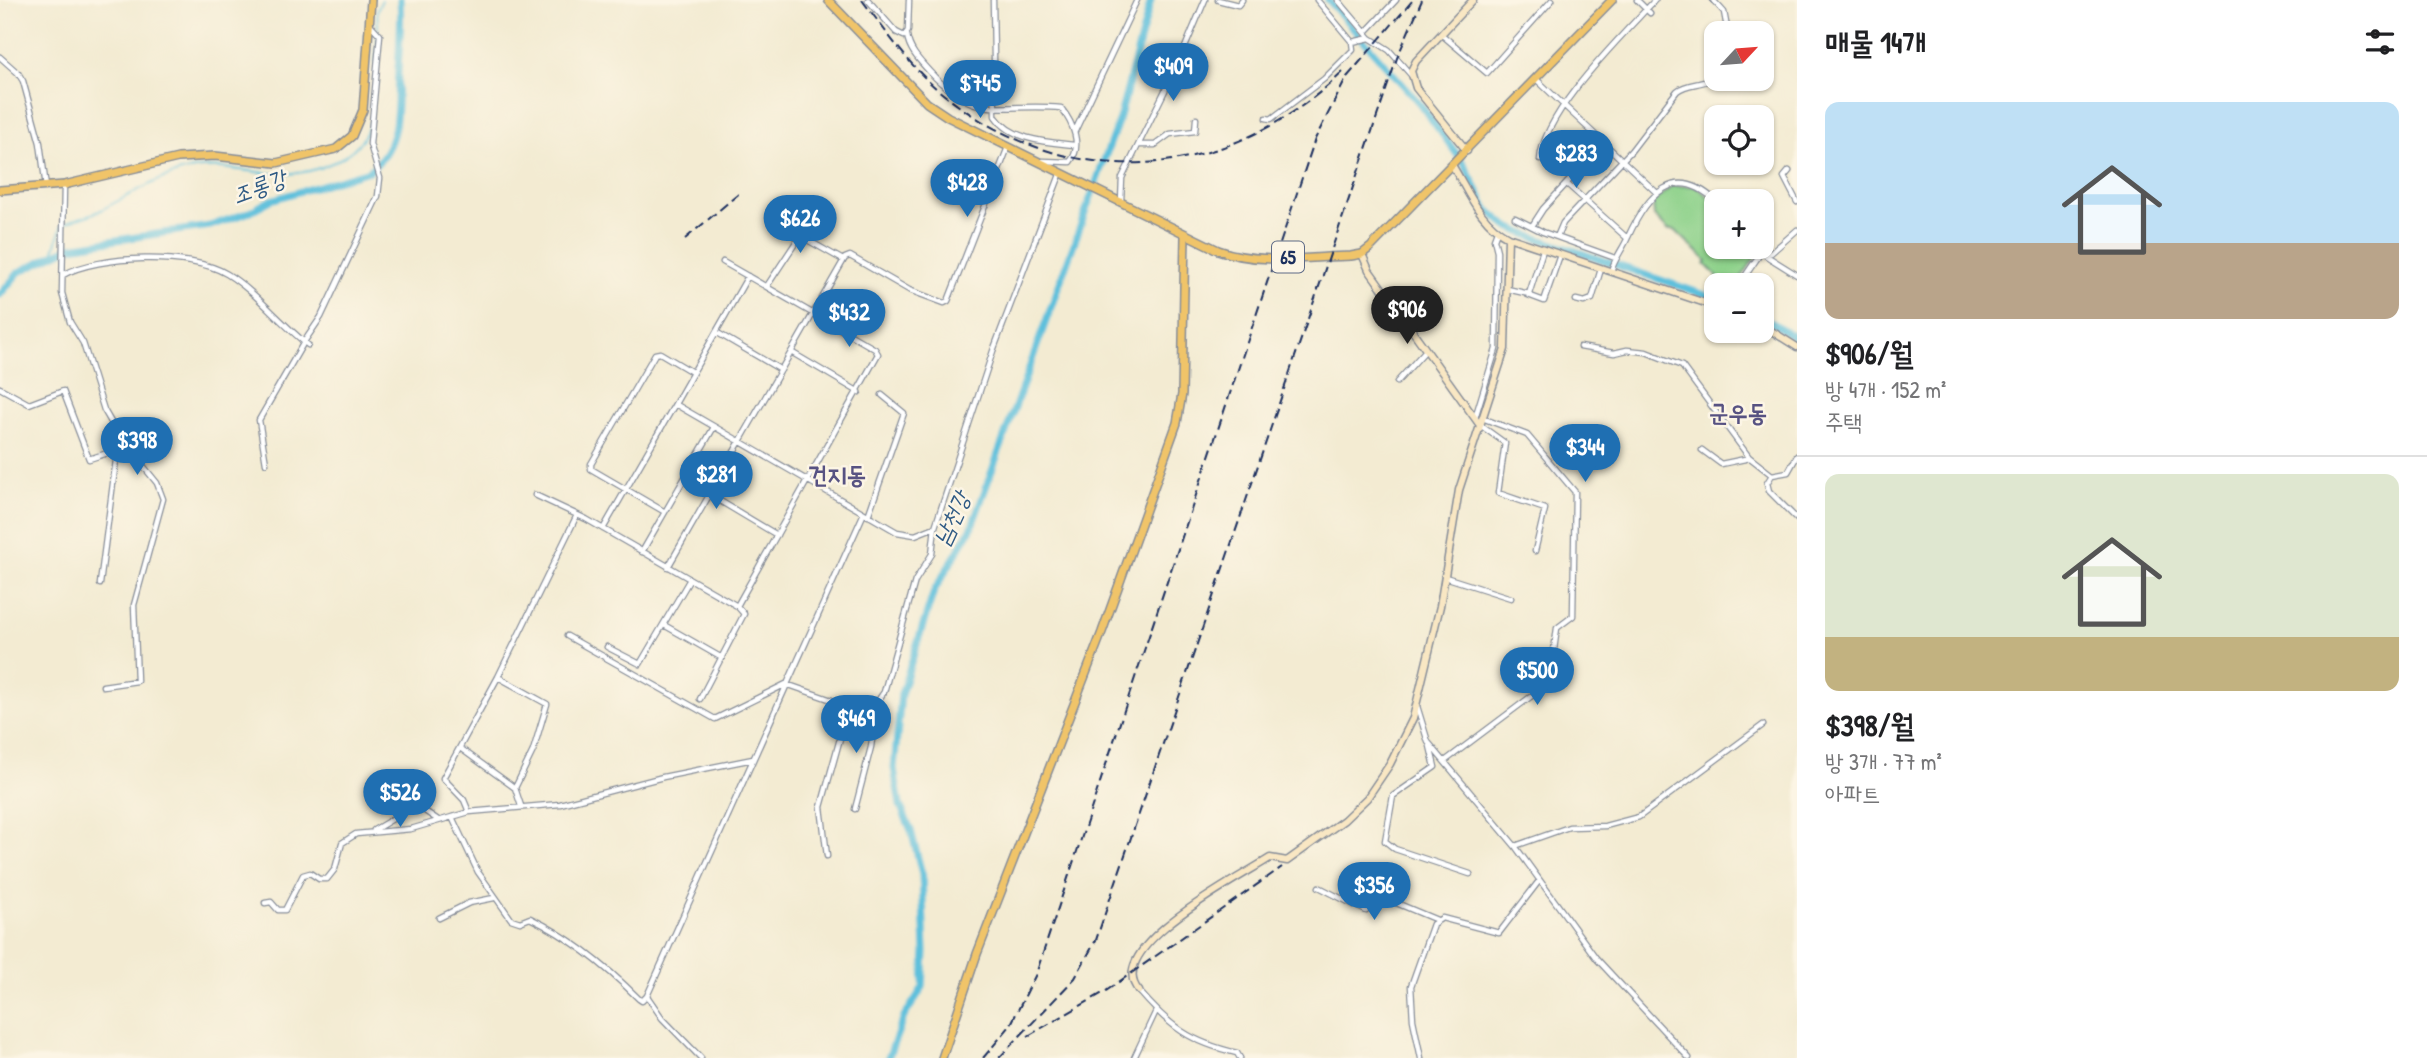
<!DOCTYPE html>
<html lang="ko">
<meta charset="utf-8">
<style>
body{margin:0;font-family:"Patrick Hand","Poor Story",sans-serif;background:#f6f6f6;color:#202124;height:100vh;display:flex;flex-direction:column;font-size:26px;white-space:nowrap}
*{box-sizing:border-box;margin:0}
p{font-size:23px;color:#757577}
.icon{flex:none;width:38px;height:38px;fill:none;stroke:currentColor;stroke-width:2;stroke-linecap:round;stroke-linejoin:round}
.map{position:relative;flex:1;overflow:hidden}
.panel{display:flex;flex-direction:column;background:#fff;width:630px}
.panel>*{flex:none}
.needle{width:46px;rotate:64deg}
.buttons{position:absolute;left:1704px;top:21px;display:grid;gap:14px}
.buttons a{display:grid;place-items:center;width:70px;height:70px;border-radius:14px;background:#fff;box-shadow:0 2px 5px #0004;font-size:35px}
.price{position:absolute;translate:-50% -60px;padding:0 16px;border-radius:24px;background:#1f6fb2;color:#fff;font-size:23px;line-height:46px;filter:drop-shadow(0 2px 4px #0008)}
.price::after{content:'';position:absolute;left:50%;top:42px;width:21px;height:16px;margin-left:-10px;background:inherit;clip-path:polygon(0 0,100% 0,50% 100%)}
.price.current{background:#222;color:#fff}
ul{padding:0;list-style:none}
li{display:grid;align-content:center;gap:14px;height:371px;padding:0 28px}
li+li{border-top:2px solid #e0e0e0}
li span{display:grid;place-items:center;height:217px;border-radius:14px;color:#555}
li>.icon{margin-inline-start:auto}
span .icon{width:126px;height:126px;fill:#fffc;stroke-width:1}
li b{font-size:30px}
h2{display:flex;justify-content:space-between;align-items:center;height:84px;padding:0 28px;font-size:30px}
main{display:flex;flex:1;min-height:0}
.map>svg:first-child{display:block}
.pitch{fill:#8dd18a;stroke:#548074;stroke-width:2}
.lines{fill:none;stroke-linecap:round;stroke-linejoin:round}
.stream{stroke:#5ec0dc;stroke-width:2}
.river{stroke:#5ec0dc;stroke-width:7}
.street-casing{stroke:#878d98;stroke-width:7}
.secondary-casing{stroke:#878d98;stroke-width:9}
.primary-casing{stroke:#878d98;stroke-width:10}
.street{stroke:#fff;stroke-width:4.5}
.secondary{stroke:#f9e7c3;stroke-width:6}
.primary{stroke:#f0c469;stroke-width:7}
.rail{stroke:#1b2f5e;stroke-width:2;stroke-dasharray:10 5;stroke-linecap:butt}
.labels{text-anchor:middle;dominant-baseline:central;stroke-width:5;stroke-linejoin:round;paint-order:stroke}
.shield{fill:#fcf5e5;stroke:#5e6a86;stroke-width:2}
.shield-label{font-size:19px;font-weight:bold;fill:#1b2f5e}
.water-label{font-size:23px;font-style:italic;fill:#2f5a84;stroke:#fcf5e5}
.quarter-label{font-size:24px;font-weight:bold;fill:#575282;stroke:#fcf5e5}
</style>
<main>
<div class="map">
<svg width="1797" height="1058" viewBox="0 0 1797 1058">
<rect width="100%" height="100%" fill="#fcf5e5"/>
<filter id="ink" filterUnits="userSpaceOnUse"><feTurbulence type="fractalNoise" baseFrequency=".0143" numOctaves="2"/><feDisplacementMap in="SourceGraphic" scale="14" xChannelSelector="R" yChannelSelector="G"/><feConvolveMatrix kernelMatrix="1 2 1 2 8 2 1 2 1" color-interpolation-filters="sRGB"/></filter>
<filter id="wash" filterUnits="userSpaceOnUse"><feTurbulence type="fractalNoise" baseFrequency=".00686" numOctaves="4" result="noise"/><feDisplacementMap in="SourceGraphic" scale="28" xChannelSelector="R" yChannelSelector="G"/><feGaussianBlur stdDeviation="1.57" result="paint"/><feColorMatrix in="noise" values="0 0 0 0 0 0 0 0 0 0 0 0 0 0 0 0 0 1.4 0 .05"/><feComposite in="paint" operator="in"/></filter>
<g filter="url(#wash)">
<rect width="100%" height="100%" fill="#f3ebd2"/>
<path class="pitch" d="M1672 186H1696L1717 204V247H1756V256L1739 281 1721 280 1705 264 1707 261 1675 230H1668L1654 216 1653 202Z"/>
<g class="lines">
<path class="stream" d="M378 29 377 10 382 0
M375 64 378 35
M66 223C77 218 90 216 101 210 128 196 158 177 189 170 220 163 248 173 279 174 314 175 361 158 370 122
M53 254 62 225"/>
<path class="river" d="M1328 0 1420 104 1464 164 1487 209 1507 226 1525 234 1717 299
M0 295 19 272 70 247 210 226 247 213 271 200 369 171C402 144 396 109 398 71 399 47 402 24 400 0
M1762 316 1797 339
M888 1058 904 1017 923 987 925 952 922 874 911 830 900 805 894 768 901 694 934 591 971 529 1120 116 1151 0"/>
</g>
</g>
<g filter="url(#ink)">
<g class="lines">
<defs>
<path id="street" d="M868 0 896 32 904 36 908 31 909 0
M993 0 995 116C1012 141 1047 142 1075 145
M1218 0 1238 5 1242 0
M1338 0 1370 38 1389 50 1411 75
M1637 0 1650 13
M1713 0 1724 12 1728 33
M1366 32 1396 0
M1441 34 1487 73 1552 0
M907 35C909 50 919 60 929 71 978 124 1001 102 1061 108 1073 123 1083 146 1070 162L1043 161
M1352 42 1370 38
M0 57 18 73 23 81 40 143 46 187
M1536 79 1657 193
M1266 118 1271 119 1324 79 1353 50 1352 42 1317 0
M1075 131 1137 0
M1139 145H1155L1170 134 1195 131 1196 119
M1540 160C1543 112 1622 36 1655 0
M1789 171 1784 177 1797 202
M1567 184 1627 238
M64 185 62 293 70 322 83 343 104 410 119 436 157 483 163 499 134 605 137 681 103 686
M1121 201 1122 178 1178 64 1205 0
M1515 218 1543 232 1615 258
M1532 226 1543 209 1604 143
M1557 237 1563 223 1631 151 1677 91C1689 81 1706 87 1717 74
M1759 254 1771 253 1797 230
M1765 255 1797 275
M1611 271C1615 258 1623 249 1628 237 1647 195 1675 162 1717 202
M63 275C98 255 191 252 227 274 255 291 281 324 308 345
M748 276 675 404 897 532 915 535 935 527 993 351 1061 172
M1739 285 1758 257 1757 247
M767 286 798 239 804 238 843 260
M1507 289 1529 294 1543 250
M1528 295 1544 301 1560 255
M1576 300 1584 302 1592 299 1601 269
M716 332 781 370
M1580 347 1614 353 1627 350 1646 352 1682 366 1749 457 1772 475
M791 352 859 392
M1397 382 1426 350
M0 388 29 404 63 391 89 459 117 450
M1475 418 1496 349 1497 251 1494 239 1497 231
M1480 425 1505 443 1498 493 1545 509 1535 551
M1702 450 1721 464 1750 458
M1797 456 1788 472 1772 475 1767 483 1769 491 1797 519
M266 463 259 420 304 342 321 317 378 196 380 178 370 144 380 35 370 24
M535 495 586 519 737 606 878 354 875 349 723 262
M710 495 777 535
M665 512 591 469V464L655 354 660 353 692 372
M868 516 904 413 882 395
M603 529 675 404
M642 552 714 427
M668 567 845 258 850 256 909 290 944 303 948 301 1008 147
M1445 577 1511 598
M100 584 119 437
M664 625 722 658
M567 636 715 719 786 684 849 706 877 702 884 692 915 581 932 554 935 527
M607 647 640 664 690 579
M498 677 547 704 533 751 515 788 521 806
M700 699 744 614 737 606
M1417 706 1428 742 1515 846 1596 958 1689 1058
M1430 746 1435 767 1393 796 1385 841 1395 849 1470 874
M460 748 515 788
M1445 761 1537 692 1554 650 1557 628 1573 616 1575 492 1527 435 1482 418
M855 809 871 747 877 702
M469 812 464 800 443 778 498 677 577 515
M452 817 478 872 511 919 520 922 530 918C572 938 606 966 639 999L642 1001 647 996
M374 830 416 805 438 820
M1515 846 1569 827 1605 826 1639 817 1763 725
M827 856 821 807 849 706
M1319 887 1366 911 1382 897 1437 920
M265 903 271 902 278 910H285L303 875 310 873 319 879H327L335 869 342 843 356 834 411 829 469 812 560 804 663 777 753 759
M439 918 469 903 494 898
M1139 991C1170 1027 1190 1042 1237 1053L1240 1058
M647 996 864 513
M647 996 662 1018 701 1058
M1134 1058 1156 1011
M1421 1058 1413 1020 1411 986 1433 924 1442 918 1499 933 1539 881"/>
<path id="secondary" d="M1467 151 1416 88 1411 71 1416 61 1473 0
M1452 165C1469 192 1479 222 1508 237L1717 307
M1362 254 1369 270 1479 424
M1762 325 1797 347
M1139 991C1101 948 1241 877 1270 858L1287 861 1344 820 1367 798 1390 764 1413 718 1440 606 1459 490 1505 349 1508 237"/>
<path id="primary" d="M828 0 927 103 948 117 1218 250C1258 265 1309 257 1351 256L1362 254 1371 247 1612 0
M0 190 64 185 178 158 215 156 276 163 336 149 352 136 363 110 371 0
M942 1058 977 954 1102 632 1177 423 1182 394 1185 235"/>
</defs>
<use href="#street" class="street-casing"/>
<use href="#secondary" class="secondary-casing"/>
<use href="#primary" class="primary-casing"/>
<use href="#street" class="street"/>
<use href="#secondary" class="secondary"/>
<use href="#primary" class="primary"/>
<path class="rail" d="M862 0C885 30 908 64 937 89 1064 196 1224 185 1343 72
M685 239 742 191
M1028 1036 1106 991 1282 867
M983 1058 1010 1026 1036 974 1315 139 1347 77 1413 0
M999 1058 1075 978 1096 940 1397 58 1422 0"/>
</g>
</g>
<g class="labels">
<rect class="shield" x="1272" y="241.5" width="32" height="31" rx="5"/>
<g class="shield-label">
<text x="1288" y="257">65</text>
</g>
<g class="water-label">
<text transform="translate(259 186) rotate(-20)">조롱강</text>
<text transform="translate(951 518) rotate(-65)">남천강</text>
</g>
<g class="quarter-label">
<text x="1738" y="412">군우동</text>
<text x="837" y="474">건지동</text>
</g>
</g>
</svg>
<div class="buttons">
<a><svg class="needle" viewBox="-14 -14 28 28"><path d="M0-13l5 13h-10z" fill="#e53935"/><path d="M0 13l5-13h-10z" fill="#757577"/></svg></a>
<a><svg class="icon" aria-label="locate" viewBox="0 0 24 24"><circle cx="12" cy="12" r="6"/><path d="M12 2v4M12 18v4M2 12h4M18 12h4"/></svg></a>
<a>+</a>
<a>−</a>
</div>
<b class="price" style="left:1173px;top:103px">$409</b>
<b class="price" style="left:980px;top:120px">$745</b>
<b class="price" style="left:1576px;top:190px">$283</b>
<b class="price" style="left:967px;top:219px">$428</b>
<b class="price" style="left:800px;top:255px">$626</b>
<b class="price current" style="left:1407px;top:346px">$906</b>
<b class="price" style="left:849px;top:349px">$432</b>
<b class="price" style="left:137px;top:477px">$398</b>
<b class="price" style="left:1585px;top:484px">$344</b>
<b class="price" style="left:716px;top:511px">$281</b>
<b class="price" style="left:1537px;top:707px">$500</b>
<b class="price" style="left:856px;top:755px">$469</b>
<b class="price" style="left:400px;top:829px">$526</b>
<b class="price" style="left:1374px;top:922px">$356</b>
</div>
<section class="panel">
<h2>매물 14개<svg class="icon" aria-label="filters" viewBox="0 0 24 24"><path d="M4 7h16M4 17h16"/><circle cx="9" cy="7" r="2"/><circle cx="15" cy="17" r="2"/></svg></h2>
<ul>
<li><span style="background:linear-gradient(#bfe0f5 65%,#b9a48a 0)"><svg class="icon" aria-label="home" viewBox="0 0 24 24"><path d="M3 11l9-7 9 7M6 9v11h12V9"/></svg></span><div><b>$906/월</b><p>방 4개 · 152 m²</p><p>주택</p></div></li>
<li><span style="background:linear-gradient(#dfe7d0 75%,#c2b280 0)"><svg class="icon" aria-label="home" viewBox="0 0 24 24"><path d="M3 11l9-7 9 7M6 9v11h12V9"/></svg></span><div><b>$398/월</b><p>방 3개 · 77 m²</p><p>아파트</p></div></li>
</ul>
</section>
</main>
